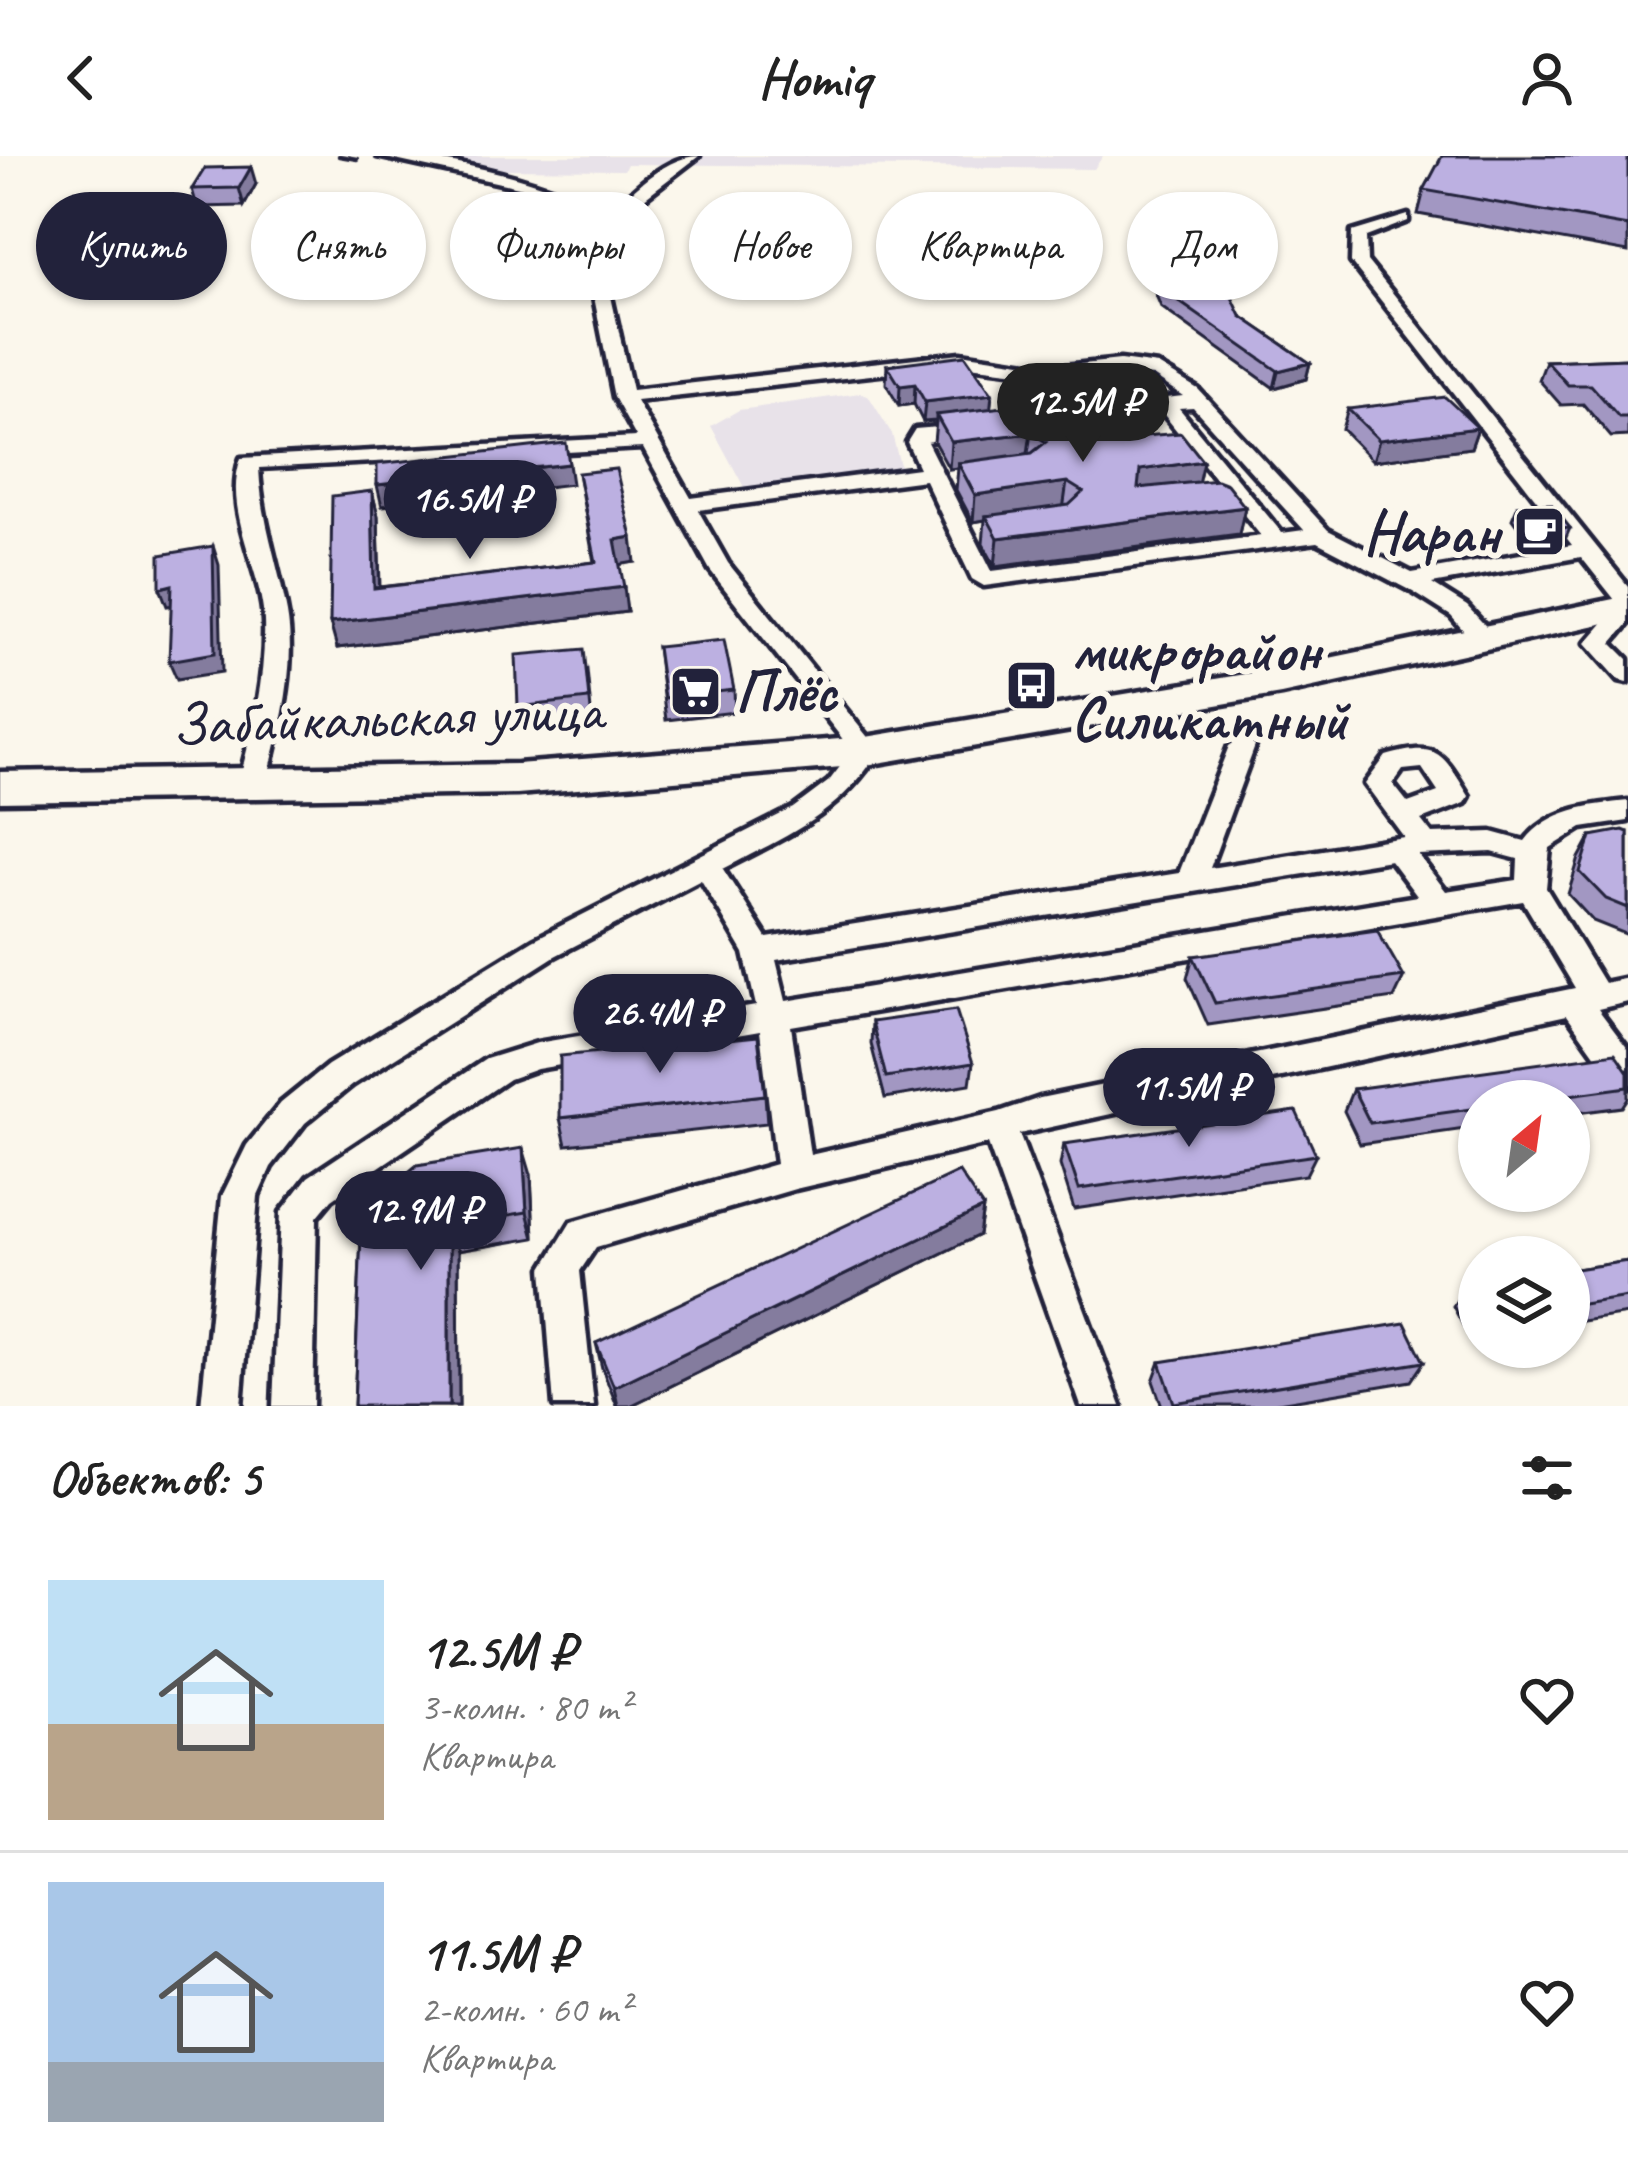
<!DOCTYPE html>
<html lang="ru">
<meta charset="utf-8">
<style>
body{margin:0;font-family:Caveat,sans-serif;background:#f2f2f2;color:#222;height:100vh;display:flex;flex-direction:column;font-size:45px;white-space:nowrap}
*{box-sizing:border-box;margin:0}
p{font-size:39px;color:#767676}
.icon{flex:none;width:66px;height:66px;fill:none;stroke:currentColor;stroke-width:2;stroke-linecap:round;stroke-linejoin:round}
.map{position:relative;height:1250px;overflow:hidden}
.details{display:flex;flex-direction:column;background:#fff;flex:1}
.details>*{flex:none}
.guide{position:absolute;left:36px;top:36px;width:1557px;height:108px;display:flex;gap:24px}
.needle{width:78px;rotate:29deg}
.buttons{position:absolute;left:1458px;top:924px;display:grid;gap:24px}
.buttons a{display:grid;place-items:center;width:132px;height:132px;border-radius:50%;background:#fff;box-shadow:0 3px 9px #0004;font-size:60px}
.price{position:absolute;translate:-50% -102px;padding:0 27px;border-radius:42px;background:#22223b;color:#fff;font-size:39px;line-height:78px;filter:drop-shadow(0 3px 6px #0008)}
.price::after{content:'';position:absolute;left:50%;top:72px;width:36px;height:27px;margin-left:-18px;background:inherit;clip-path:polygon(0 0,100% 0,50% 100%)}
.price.current{background:#222;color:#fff}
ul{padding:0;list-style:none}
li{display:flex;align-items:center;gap:36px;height:300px;padding:0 48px}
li+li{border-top:3px solid #e0e0e0}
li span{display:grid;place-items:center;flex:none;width:336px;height:240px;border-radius:0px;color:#555}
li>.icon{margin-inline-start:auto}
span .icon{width:144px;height:144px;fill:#fffc;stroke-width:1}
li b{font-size:51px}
h2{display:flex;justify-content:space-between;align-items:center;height:144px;padding:0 48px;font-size:51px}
.tag{padding:0 42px;border-radius:54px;background:#fff;box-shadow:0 3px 9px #0004;font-size:42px;line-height:108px}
.tag.current{background:#22223b;color:#fff}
header{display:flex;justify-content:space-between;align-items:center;height:156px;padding:0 48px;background:#fff;font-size:54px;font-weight:800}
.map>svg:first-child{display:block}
.built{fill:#e8e2e9}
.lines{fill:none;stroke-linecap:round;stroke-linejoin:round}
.street-casing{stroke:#22223b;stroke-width:9}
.primary-casing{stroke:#22223b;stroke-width:9}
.street{fill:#fbf7ec;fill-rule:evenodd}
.primary{fill:#fbf7ec;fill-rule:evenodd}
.rail{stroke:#22223b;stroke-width:4.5}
.wall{fill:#a297c2;stroke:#22223b;stroke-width:3}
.shaded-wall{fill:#847b9e;stroke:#22223b;stroke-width:3}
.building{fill:#bcb0e1;stroke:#22223b;stroke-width:3}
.labels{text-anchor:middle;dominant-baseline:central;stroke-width:12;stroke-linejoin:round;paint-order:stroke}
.poi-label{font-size:60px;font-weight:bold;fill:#22223b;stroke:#fbf7ec;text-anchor:start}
.street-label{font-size:60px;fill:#22223b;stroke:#fbf7ec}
</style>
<header><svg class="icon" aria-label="back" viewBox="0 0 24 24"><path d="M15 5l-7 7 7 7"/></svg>Homiq<svg class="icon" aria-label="person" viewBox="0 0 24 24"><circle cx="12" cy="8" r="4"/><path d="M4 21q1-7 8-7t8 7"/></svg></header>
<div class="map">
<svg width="1628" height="1250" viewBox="0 0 1628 1250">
<rect width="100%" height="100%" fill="#fbf7ec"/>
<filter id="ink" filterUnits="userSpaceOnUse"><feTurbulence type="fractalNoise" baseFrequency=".00833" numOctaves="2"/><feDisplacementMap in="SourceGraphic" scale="24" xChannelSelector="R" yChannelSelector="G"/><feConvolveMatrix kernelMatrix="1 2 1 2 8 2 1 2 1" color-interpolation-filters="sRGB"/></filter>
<g filter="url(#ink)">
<path class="built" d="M438 0H1103L1094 13 627 8 624 14 492 13 450 7Z
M860 237 868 239 892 278 901 313 745 333 711 270 739 254Z"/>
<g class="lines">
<defs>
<path id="street" d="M377 0C444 0 517 18 580 43L594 73C620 47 661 0 699 0L634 50 599 87 632 234 961 197 1055 211 1120 204 1158 209 1198 233 1328 374 1412 417 1572 389 1351 106 1352 76 1408 59V65L1366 81 1367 105 1628 430V468L1612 487 1628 503V526L1619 524 1586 487 1619 449 1581 401 1432 428 1467 450 1494 479 1497 484 1485 492 1476 489 1451 460 1413 436 1317 386 984 430 972 423 925 324 698 354 728 407 879 595C839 659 788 679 723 713L767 782 1179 717 1229 590 1242 581 1255 590 1210 712 1404 681 1365 628 1386 600C1439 585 1442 597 1469 640L1465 647 1421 664 1432 678 1492 676 1525 685C1549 653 1591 649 1628 645V665L1582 672 1550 692 1546 732 1604 827 1628 822V846L1598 853 1628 893V932L1616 928 1567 859 1019 978 1121 1250H1081L988 988 795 1033 596 1091 580 1115 594 1250H554L543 1112 571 1066 776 1008 760 875 537 913 509 923 332 1043 317 1061 313 1250H273L281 1056 308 1021 486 903 537 887 756 850 744 797 701 724 555 800 352 929 305 967 271 1011 258 1040 241 1250H201L222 1040 247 989 281 947 328 909 533 784 793 652 829 625 852 595 710 414 643 292 259 312C261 362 278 407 287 457 297 514 279 575 266 630L262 637H242L238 630C252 575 266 523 264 465 262 413 222 354 241 302L636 281 614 241 583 86 567 49 528 33ZM961 209 1064 222 1138 246 1105 252V260L1112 262 1161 255 1261 380 992 415 927 286 974 276V268L915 273 907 286 919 312 691 342 636 245ZM1120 216 1153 220 1183 240 1166 242 1093 219ZM1193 251 1304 374 1282 377 1179 252ZM1422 612 1438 636 1408 647 1393 628 1403 614ZM1492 696 1518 703 1517 724 1446 735 1418 699ZM1390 704 1417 740 786 845 776 804ZM1523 745 1575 832 1040 942 999 956 810 999 791 870Z"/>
<path id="primary" d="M1628 440V462L1281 538 866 609 517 638 0 646V616L517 608 866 581 1281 512Z"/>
</defs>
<use href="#street" class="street-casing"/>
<use href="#primary" class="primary-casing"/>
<use href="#street" class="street"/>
<use href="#primary" class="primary"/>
<path class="rail" d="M339 0 357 3"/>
</g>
<path class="wall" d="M1628 0V96L1418 58 1424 34Z
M256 28 244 50 197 51 192 33Z
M1156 116 1241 160 1310 207 1306 223 1274 232 1161 151 1153 132Z
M1628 202V280L1611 281 1583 248 1561 249 1539 224 1546 205Z
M887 209 992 238 990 253 1147 280 1203 305 1198 326 1245 351 1239 378 995 410 983 388 985 364 973 366 956 334 958 312 949 313 934 286 936 265 923 266 914 248 899 250 886 228Z
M1348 253 1478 272 1471 292 1373 305 1342 273Z
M578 317 635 406 619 408 627 456 337 492 372 335 378 360 380 431 594 406Z
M1518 349 1570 372 1564 386 1531 389 1512 363Z
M657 491 734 534 735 556 666 564Z
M587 514 592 565 522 573 518 551Z
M1628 676V779L1593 765 1568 738 1579 702 1591 680Z
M1193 800 1404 821 1394 842 1208 869 1187 822Z
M872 866 973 907 970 928 885 942 871 888Z
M1628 916V942L1622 951 1569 958V945H1479V971L1360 988 1344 955 1353 933Z
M765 939 767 967 566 989 560 962Z
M1064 988 1316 999 1306 1019 1074 1053 1060 1009Z
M531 1019 534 1082 458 1095 459 1250H354L362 1055Z
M983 1052 979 1079 630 1250H617L602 1212 596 1187Z
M1628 1105V1158L1569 1167V1114Z
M1479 1128V1182L1470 1183 1453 1150 1466 1130Z
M1160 1206H1424L1411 1225 1260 1250H1162L1153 1225Z"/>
<path class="shaded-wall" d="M251 11 256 28 244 50 239 32Z
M1310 207 1306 223 1274 232 1278 215Z
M915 228 914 248 899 250 900 230Z
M992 238 990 258 936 259V265L923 266 925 246Z
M1151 260 1146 287 1090 296 1094 269Z
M1478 272 1471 292 1373 305 1379 284Z
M1031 277 1027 304 958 307V312L949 313 951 286Z
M1203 305 1197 332 1135 342 1140 314Z
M569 308 572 328 382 350 377 329Z
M1067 326 1063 354 986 360 985 364 973 366 975 339Z
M372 335 378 360 380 458 374 432Z
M1245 351 1239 378 995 410 998 382Z
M632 381 635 406 618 409 615 384Z
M213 390 219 409 222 516 177 523 169 505Z
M172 429 180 448 167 450 160 432Z
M624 431 627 456 337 492 330 467Z
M523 992 531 1019 534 1082 527 1056Z
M983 1052 979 1079 630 1250H618L614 1231Z
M449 1069 458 1095 459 1250H449Z"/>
<path class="building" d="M1442 0H1628V70L1424 34Z
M251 11 239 32 192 33 205 12Z
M1156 116H1220L1241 160 1310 207 1278 215 1164 135Z
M965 199 992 238 925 246 915 228 900 230 887 209Z
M1628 202V261H1619L1591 229H1568L1546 205Z
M1132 236 1151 260 1094 269 1092 284 1181 277 1203 305 1140 314 1138 332 1217 324 1227 328 1245 351 998 382 986 360 1069 349 1083 336 1067 326 975 339 958 307 1032 297 1046 286 1031 277 951 286 936 259Z
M1445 241 1478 272 1379 284 1348 253Z
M566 287 569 308 377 329V308Z
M616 313 632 381 615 384 624 431 330 467 332 340 372 335 374 432 596 406 578 317Z
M1551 348 1570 372 1537 375 1518 349Z
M213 390 215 497 169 505 172 429 160 432V399Z
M724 484 734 534 664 542 657 491Z
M584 493 589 543 518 551 516 499Z
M1623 674 1628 676V752L1606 743 1580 716 1591 680Z
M1377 774 1404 821 1215 847 1193 800Z
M956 854 973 907 886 921 872 866Z
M758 880 765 939 560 962V900Z
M1615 897 1628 916V931L1526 945H1479V952L1370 967 1353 933Z
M1296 955 1316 999 1079 1033 1064 988Z
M523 992 527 1056 449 1069V1250H354L362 1055 417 1009Z
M959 1016 983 1052 614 1231 596 1187Z
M1628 1105V1141L1569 1150V1114Z
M1479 1128V1155L1466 1130Z
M1405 1167 1424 1206 1174 1247 1160 1206Z"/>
</g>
<defs>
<symbol id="cafe-square" viewBox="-11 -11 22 22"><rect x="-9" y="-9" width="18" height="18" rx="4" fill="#22223b" stroke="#fbf7ec"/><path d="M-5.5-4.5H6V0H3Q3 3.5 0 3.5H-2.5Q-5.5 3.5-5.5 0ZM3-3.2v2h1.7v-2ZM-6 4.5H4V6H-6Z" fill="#fff"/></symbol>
<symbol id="bus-square" viewBox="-11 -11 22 22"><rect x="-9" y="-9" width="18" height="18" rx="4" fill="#22223b" stroke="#fbf7ec"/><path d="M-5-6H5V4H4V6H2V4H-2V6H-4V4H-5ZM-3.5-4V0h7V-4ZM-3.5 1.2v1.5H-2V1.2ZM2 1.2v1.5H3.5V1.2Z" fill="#fff"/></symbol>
<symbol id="supermarket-square" viewBox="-11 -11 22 22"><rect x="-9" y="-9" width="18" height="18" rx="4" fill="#22223b" stroke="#fbf7ec"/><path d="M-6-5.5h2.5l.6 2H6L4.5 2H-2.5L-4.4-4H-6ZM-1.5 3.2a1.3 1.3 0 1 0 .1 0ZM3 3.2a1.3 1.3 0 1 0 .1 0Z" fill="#fff"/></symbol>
</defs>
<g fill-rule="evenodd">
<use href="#cafe-square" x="1510" y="346" width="59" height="59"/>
<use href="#bus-square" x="1002" y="500" width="59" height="59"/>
<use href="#supermarket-square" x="666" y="506" width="59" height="59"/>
</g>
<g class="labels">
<g class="poi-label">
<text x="1500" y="376" text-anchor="end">Наран</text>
<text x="1071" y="494">микрорайон<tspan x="1071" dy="69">Силикатный</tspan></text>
<text x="735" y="535">Плёс</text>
</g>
<g class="street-label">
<text transform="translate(387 561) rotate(-2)">Забайкальская улица</text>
</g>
</g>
</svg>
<div class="buttons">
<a><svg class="needle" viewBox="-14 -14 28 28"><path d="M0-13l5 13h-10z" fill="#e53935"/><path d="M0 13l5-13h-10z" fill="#767676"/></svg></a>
<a><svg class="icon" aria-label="layers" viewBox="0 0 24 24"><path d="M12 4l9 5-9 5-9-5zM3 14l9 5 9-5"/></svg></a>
</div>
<b class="price current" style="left:1083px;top:309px">12.5M ₽</b>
<b class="price" style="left:470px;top:406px">16.5M ₽</b>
<b class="price" style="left:660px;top:920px">26.4M ₽</b>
<b class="price" style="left:1189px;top:994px">11.5M ₽</b>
<b class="price" style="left:421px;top:1117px">12.9M ₽</b>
<div class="guide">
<a class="tag current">Купить</a>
<a class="tag">Снять</a>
<a class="tag">Фильтры</a>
<a class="tag">Новое</a>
<a class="tag">Квартира</a>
<a class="tag">Дом</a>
</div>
</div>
<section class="details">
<h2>Объектов: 5<svg class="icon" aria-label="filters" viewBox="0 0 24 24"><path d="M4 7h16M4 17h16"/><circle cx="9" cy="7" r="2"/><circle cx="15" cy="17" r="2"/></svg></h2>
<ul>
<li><span style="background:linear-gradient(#bfe0f5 60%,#b9a48a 0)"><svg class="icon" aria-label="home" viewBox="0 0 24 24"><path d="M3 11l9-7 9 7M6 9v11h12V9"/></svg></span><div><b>12.5M ₽</b><p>3-комн. · 80 m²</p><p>Квартира</p></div><svg class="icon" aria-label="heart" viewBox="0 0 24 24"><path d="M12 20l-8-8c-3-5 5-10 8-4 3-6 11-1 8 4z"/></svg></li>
<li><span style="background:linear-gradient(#a9c7e8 75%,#9aa5b1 0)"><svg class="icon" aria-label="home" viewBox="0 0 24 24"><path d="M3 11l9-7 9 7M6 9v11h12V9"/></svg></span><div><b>11.5M ₽</b><p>2-комн. · 60 m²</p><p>Квартира</p></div><svg class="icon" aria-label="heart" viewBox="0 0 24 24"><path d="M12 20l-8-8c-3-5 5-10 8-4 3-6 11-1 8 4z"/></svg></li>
</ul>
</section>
